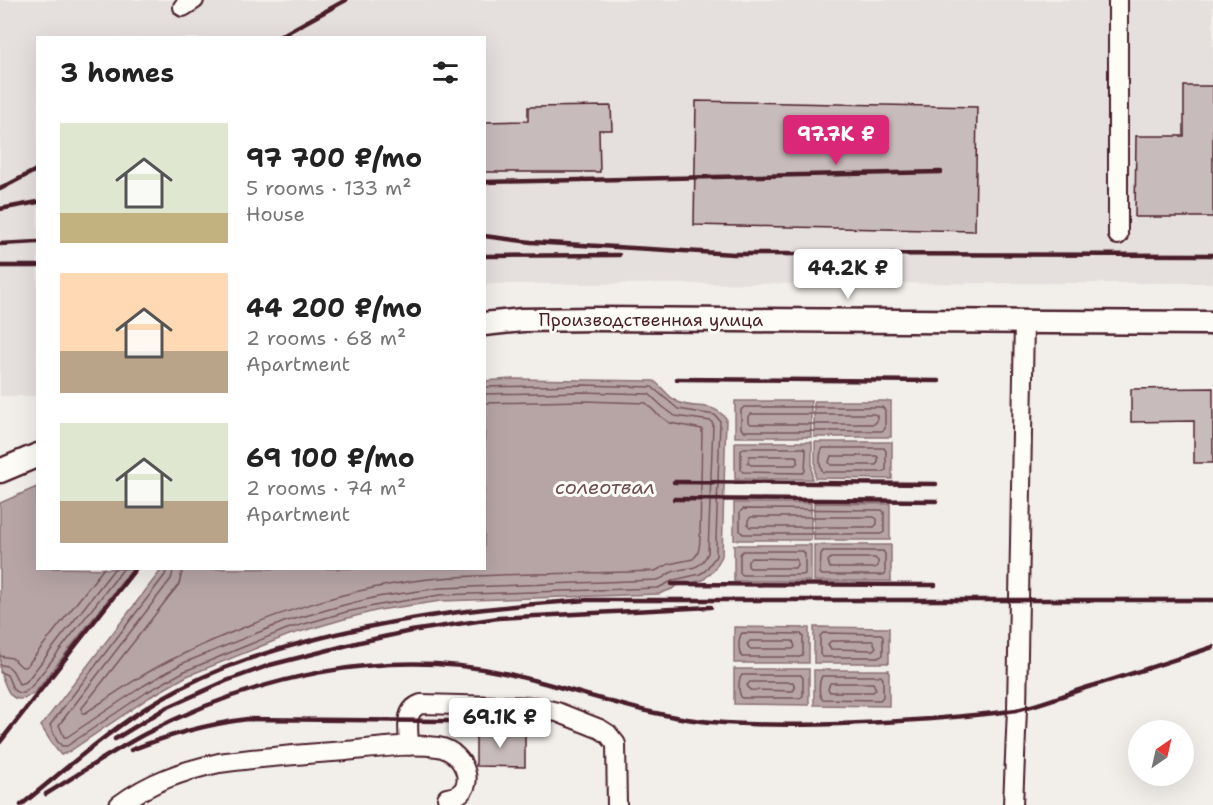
<!DOCTYPE html>
<meta charset="utf-8">
<style>
body{margin:0;font-family:"Shantell Sans",sans-serif;background:#f6f6f6;color:#222;height:100vh;display:flex;flex-direction:column;font-size:22px;white-space:nowrap}
*{box-sizing:border-box;margin:0}
p{font-size:20px;color:#767676}
.icon{flex:none;width:33px;height:33px;fill:none;stroke:currentColor;stroke-width:2;stroke-linecap:round;stroke-linejoin:round}
.map{position:relative;flex:1;overflow:hidden}
.sheet{position:absolute;left:36px;top:36px;width:450px;height:534px;display:flex;flex-direction:column;background:#fff;border-radius:0px;box-shadow:0 6px 24px #0002}
.sheet>*{flex:none}
.needle{width:39px;rotate:34deg}
.fabs{position:absolute;left:1128px;top:720px;display:grid;gap:12px}
.fabs a{display:grid;place-items:center;width:66px;height:66px;border-radius:50%;background:#fff;box-shadow:0 6px 24px #0002;font-size:30px}
.price{position:absolute;translate:-50% -51px;padding:0 14px;border-radius:6px;background:#fff;color:#222;font-size:20px;line-height:39px;filter:drop-shadow(0 2px 3px #0008)}
.price::after{content:'';position:absolute;left:50%;top:36px;width:18px;height:14px;margin-left:-9px;background:inherit;clip-path:polygon(0 0,100% 0,50% 100%)}
.price.on{background:#db2777;color:#fff}
ul{padding:0;list-style:none}
li{display:flex;align-items:center;gap:18px;height:150px;padding:0 24px}
li span{display:grid;place-items:center;flex:none;width:168px;height:120px;border-radius:0px;color:#555}
li>.icon{margin-inline-start:auto}
span .icon{width:72px;height:72px;fill:#fffc;stroke-width:1}
li b{font-size:26px}
h2{display:flex;justify-content:space-between;align-items:center;height:72px;padding:0 24px;font-size:26px}
.map>svg:first-child{display:block}
.built{fill:#e5dfdd}
.water{fill:#b7a5a6;stroke:#8b6f75;stroke-width:1.5}
.lines{fill:none;stroke-linecap:round;stroke-linejoin:round}
.shore{stroke:#76555c;stroke-width:1.5}
.building{fill:#c8bbbb;stroke:#4a1f2b;stroke-width:1.5}
.minor-casing{stroke:#4a1f2b;stroke-width:22}
.major-casing{stroke:#4a1f2b;stroke-width:27}
.minor{stroke:#fdfcf7;stroke-width:18}
.major{stroke:#fdfcf7;stroke-width:22}
.rail{stroke:#4a1f2b;stroke-width:4.5}
.labels{text-anchor:middle;dominant-baseline:central;stroke-width:6;stroke-linejoin:round;paint-order:stroke}
.street-label{font-size:18px;fill:#4a1f2b;stroke:#fdfcf7}
.water-label{font-size:20px;font-style:italic;fill:#704e56;stroke:#fdfcf7}
</style>
<div class="map">
<svg width="1213" height="805" viewBox="0 0 1213 805">
<rect width="100%" height="100%" fill="#f2efeb"/>
<filter id="ink" filterUnits="userSpaceOnUse"><feTurbulence type="fractalNoise" baseFrequency=".0167" numOctaves="2"/><feDisplacementMap in="SourceGraphic" scale="12" xChannelSelector="R" yChannelSelector="G"/><feConvolveMatrix kernelMatrix="1 2 1 2 8 2 1 2 1" color-interpolation-filters="sRGB"/></filter>
<g filter="url(#ink)">
<path class="built" d="M0 0H1213V283L490 284 485 286 484 38H38L37 396H0Z"/>
<path class="water" d="M512 379 654 381C663 387 670 400 680 403 699 410 710 401 726 418L722 556 714 570 703 580 676 586 672 589 659 594 441 601 379 610 348 618 289 635 187 676 150 697 70 751 61 755 53 745 41 726 162 569 484 568 485 381Z
M735 401H811V437H735Z
M814 401H891V437H814Z
M735 442H812V479H735Z
M815 442H892V479L815 478Z
M37 487 38 568 132 569 36 691C12 711 6 690 0 670V503Z
M734 503H811V540H734Z
M814 503 890 504V540H814Z
M734 545H811V581H734Z
M814 545H891V581H814Z
M734 627 809 628V663H734Z
M814 627 889 628V663H814Z
M734 669H809V705L734 704Z
M814 670H889V706L814 705Z"/>
<g class="lines">
<path class="shore" d="M744 407H882L885 410V429L882 431H743L741 428V410Z
M751 414H874L877 416V421L874 424H751L748 422V417Z
M744 448H804L806 451 805 471 803 473 743 472 741 470V451Z
M823 448H884L886 451V470L883 472H823C819 467 819 453 823 448Z
M749 456H795L798 457V462L795 465H751L748 463Z
M831 456H876L878 457V462L876 465H831L829 462Z
M743 509 882 510 884 512V532L881 534H743L740 531V512Z
M751 517H874L877 519V524L874 527H750L748 525V520Z
M743 551H803L805 554V574L802 575H742L740 573V554Z
M823 551H883L885 554V574L882 575H822L820 573 821 554Z
M751 558 795 559 797 560V565L795 568H750L748 566V561Z
M831 558H875L878 561V566L875 568H830L828 561Z
M167 568 165 575 50 725 57 741 62 746H67L147 692 185 671 287 629 346 612 379 605 440 595 658 588 674 580 700 574 705 571 716 556V540L720 421 715 415 678 409 652 387 583 385 484 387
M174 568 171 579 59 725 64 737H67L143 686 181 664 284 622 344 605 377 597 440 588 657 580C662 579 665 576 670 573 688 565 698 574 708 553L713 424 711 421 675 416 663 407 649 394 583 392 484 394
M183 568 179 584 82 708V713H85C116 693 146 671 179 656 257 618 354 585 440 578 512 573 584 574 655 571L669 564 693 559C700 553 699 547 700 539L702 429 670 423 657 414 646 403 583 401 484 403
M742 633 801 634 803 636V655L800 657H742C738 652 738 638 742 633Z
M823 633 881 634 883 637V655L880 657H822L820 654V636Z
M750 641H793L795 647 793 649H750L747 644Z
M831 641H873L876 647 873 650 831 649 828 644Z
M0 656 12 658 22 667H26L104 568
M0 665C13 665 14 674 19 684L26 682 115 568
M0 672 7 675C12 684 11 694 24 693L31 687 124 568
M742 675H801L803 678V696L800 698H742C738 693 738 679 742 675Z
M822 676H881L883 679V697L880 700 822 699C818 694 819 681 822 676Z
M750 682H793L795 688 793 691 750 690 747 685Z
M830 683H873L876 689 873 692H830L828 689Z"/>
</g>
<path class="building" d="M1184 86H1213V217H1135L1136 136H1184Z
M696 101 977 107 975 231 694 225Z
M611 106 612 130H599L600 172H484V122L528 121V107Z
M1213 388V463H1194V421L1131 422V389Z
M476 731 525 732V767L476 766Z"/>
<g class="lines">
<defs>
<path id="minor" d="M183 7 194 0
M1118 235V0
M409 746C409 730 403 710 421 704L536 707 557 712 600 729 608 734 616 744 617 805
M119 805C150 782 182 771 219 763 261 757 304 754 346 751 376 748 408 743 438 747 466 751 481 794 447 798
M1013 805 1017 709 1024 322"/>
<path id="major" d="M484 324 522 320 596 319 1213 323
M0 471 38 455"/>
</defs>
<use href="#minor" class="minor-casing"/>
<use href="#major" class="major-casing"/>
<use href="#minor" class="minor"/>
<use href="#major" class="major"/>
<path class="rail" d="M277 38 346 0
M484 182 941 172
M0 189 38 169
M0 209 38 202
M484 236 531 242 734 254 1213 255
M0 244 38 242
M484 256 619 255
M0 266H38
M677 379 939 381
M674 482 936 484
M674 499 936 501
M672 584 935 585
M115 739 166 708 226 681 270 665 360 642 411 631 498 618 711 607
M0 742 136 568
M131 750C172 734 204 725 247 719L551 722
M46 794C79 774 111 752 145 734 254 677 383 647 504 673 578 689 648 719 724 723 792 727 863 724 931 719 959 716 987 715 1016 710 1039 705 1062 696 1085 688 1128 675 1170 661 1213 647
M21 805C67 768 111 728 162 698 217 666 275 649 336 634 419 614 502 606 587 600H1213"/>
</g>
</g>
<g class="labels">
<g class="street-label">
<text x="651" y="320">Производственная улица</text>
</g>
<g class="water-label">
<text x="605" y="487">солеотвал</text>
</g>
</g>
</svg>
<div class="fabs">
<a><svg class="needle" viewBox="-14 -14 28 28"><path d="M0-13l5 13h-10z" fill="#e53935"/><path d="M0 13l5-13h-10z" fill="#767676"/></svg></a>
</div>
<b class="price on" style="left:836px;top:166px">97.7K ₽</b>
<b class="price" style="left:848px;top:300px">44.2K ₽</b>
<b class="price" style="left:500px;top:749px">69.1K ₽</b>
<section class="sheet">
<h2>3 homes<svg class="icon" aria-label="filters" viewBox="0 0 24 24"><path d="M4 7h16M4 17h16"/><circle cx="9" cy="7" r="2"/><circle cx="15" cy="17" r="2"/></svg></h2>
<ul>
<li><span style="background:linear-gradient(#dfe7d0 75%,#c2b280 0)"><svg class="icon" aria-label="home" viewBox="0 0 24 24"><path d="M3 11l9-7 9 7M6 9v11h12V9"/></svg></span><div><b>97 700 ₽/mo</b><p>5 rooms · 133 m²</p><p>House</p></div></li>
<li><span style="background:linear-gradient(#ffd9b3 65%,#b9a48a 0)"><svg class="icon" aria-label="home" viewBox="0 0 24 24"><path d="M3 11l9-7 9 7M6 9v11h12V9"/></svg></span><div><b>44 200 ₽/mo</b><p>2 rooms · 68 m²</p><p>Apartment</p></div></li>
<li><span style="background:linear-gradient(#dfe7d0 65%,#b9a48a 0)"><svg class="icon" aria-label="home" viewBox="0 0 24 24"><path d="M3 11l9-7 9 7M6 9v11h12V9"/></svg></span><div><b>69 100 ₽/mo</b><p>2 rooms · 74 m²</p><p>Apartment</p></div></li>
</ul>
</section>
</div>
